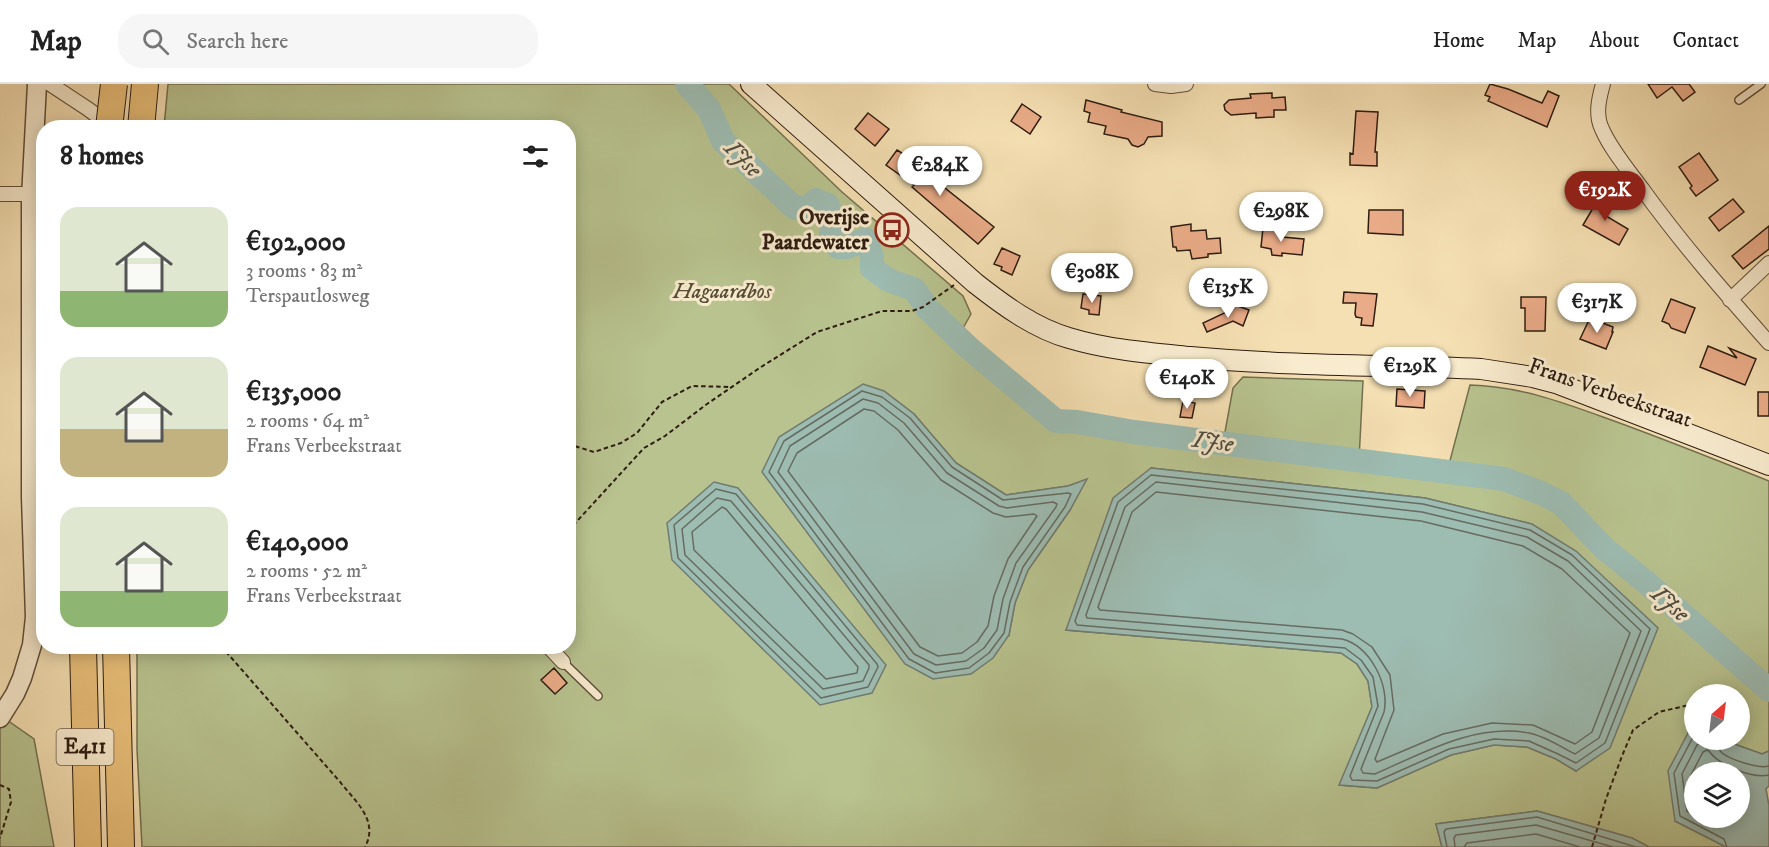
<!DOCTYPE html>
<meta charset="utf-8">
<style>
body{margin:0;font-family:"IM FELL DW Pica",serif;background:#f6f6f6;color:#222;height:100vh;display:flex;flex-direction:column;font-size:22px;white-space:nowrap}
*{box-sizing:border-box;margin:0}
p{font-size:20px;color:#767676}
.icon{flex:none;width:33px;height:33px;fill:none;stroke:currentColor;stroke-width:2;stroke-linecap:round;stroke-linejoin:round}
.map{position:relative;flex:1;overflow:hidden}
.panel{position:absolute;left:36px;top:36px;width:540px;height:534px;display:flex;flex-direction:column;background:#fff;border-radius:24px;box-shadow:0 3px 15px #0003}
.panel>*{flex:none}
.needle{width:39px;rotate:28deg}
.tools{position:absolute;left:1684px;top:600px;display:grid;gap:12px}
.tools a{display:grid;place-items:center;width:66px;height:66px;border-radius:50%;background:#fff;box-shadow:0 3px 15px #0003;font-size:30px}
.price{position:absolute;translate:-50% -51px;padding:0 14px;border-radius:21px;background:#fff;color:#222;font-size:20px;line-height:39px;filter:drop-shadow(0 2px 3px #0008)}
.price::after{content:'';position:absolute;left:50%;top:36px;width:18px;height:14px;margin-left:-9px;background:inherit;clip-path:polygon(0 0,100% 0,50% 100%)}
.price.on{background:#8f2418;color:#fff}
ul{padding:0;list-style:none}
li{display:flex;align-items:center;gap:18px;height:150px;padding:0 24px}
li span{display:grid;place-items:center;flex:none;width:168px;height:120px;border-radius:18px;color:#555}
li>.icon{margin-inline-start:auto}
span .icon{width:72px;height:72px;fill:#fffc;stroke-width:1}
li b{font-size:26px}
h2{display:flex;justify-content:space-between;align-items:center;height:72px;padding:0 24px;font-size:26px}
header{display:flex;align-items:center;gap:36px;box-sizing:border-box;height:84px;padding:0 30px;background:#fff;border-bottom:2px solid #e0e0e0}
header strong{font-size:28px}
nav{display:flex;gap:33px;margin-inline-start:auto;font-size:21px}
.search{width:420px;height:54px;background:#f6f6f6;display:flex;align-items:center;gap:15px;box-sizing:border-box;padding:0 21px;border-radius:24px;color:#767676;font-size:22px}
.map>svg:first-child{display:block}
.green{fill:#b8c38f;stroke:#737050;stroke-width:1.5;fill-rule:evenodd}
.water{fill:#9dbcb2;stroke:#717c72;stroke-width:1.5;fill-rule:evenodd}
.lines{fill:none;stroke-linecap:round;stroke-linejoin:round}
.shore{stroke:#666c62;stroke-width:1.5}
.river{stroke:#9dbcb2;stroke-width:24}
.building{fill:#eaac88;stroke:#2e1c11;stroke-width:1.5}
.service-casing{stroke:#604d3a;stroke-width:10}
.minor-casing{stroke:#604d3a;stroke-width:16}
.tertiary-casing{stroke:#604d3a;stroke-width:21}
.secondary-casing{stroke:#2e1c11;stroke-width:22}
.motorway-casing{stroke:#2e1c11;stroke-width:28}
.path{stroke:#2e1c11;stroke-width:2;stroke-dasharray:4.5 3;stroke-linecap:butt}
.service{stroke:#f8ebce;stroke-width:7}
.minor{stroke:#f8ebce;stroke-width:14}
.tertiary{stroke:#f8ebce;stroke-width:18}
.secondary{stroke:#f8ebce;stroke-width:20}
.motorway{stroke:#eac07a;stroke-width:26}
.motorway-bridge-casing{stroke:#2e1c11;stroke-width:28;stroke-linecap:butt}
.motorway-bridge{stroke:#eac07a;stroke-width:26}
.labels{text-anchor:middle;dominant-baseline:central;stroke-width:6;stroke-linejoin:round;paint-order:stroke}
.shield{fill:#f8ebce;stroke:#6b5a4a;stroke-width:1.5}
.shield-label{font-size:21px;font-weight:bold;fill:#2e1c11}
.poi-label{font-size:22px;font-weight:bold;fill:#2e1c11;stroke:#f8ebce;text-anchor:end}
.park-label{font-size:22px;font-style:italic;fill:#574e37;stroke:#f8ebce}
.street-label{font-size:22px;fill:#2e1c11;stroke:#f8ebce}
.water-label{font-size:24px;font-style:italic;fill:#4f4c41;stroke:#f8ebce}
</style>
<header>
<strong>Map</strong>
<div class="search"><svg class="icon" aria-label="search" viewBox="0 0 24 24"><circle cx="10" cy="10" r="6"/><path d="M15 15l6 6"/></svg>Search here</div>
<nav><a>Home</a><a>Map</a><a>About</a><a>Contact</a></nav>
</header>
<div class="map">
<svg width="1769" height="763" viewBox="0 0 1769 763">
<rect width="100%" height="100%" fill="#f5e0b3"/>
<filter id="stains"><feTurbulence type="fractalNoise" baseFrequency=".00333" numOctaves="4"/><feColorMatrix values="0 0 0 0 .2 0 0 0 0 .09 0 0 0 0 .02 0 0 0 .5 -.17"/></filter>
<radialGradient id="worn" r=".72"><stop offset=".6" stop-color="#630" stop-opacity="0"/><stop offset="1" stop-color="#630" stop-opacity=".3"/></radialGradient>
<path class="green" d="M168 0H729L842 108 963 212 971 230 958 253 1056 337 1077 338 1134 348 1223 359 1233 304 1243 293 1363 297 1359 376 1447 388 1470 301C1517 302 1559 317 1603 333 1659 353 1714 375 1769 397V667L1762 670 1723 656H1740V610H1695V648L1689 647 1675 737 1726 763H1649L1632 754 1537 727 1436 740 1442 763H142L137 665V563L568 562V44L164 43ZM884 307 914 330 956 379 1006 411 1068 402 1086 396 1070 426 1028 486 1015 519 1009 551ZM1151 384 1425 414 1532 440 1576 687 1556 675 1527 663 1494 661 1451 671 1377 704 1340 701 1372 623 1368 597 1357 580 1341 569 1066 546Z
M7 636 34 655 54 763H0V643Z"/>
<path class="water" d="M863 300 884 307 914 330 956 379 1006 411 1068 402 1087 395 1070 426 1028 486 1015 519 1009 551 993 574 971 590 933 595 905 580 762 388 779 353Z
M1151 384 1425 414 1532 440 1576 467 1658 544 1610 664 1576 687 1556 675 1527 663 1494 661 1451 671 1377 704 1339 701 1372 623 1368 597 1357 580 1341 569 1066 546 1113 414Z
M714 398 738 404 886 581 872 609 820 621 672 476 667 439Z
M1689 647 1695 648V656H1723L1762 670 1769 667V702L1766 705 1769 721V763H1726L1675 737 1668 687ZM1695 688H1740V734H1695Z
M1537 727 1632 754 1649 763H1442L1436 740Z"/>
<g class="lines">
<path class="shore" d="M862 307 882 313 910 334 952 383 1003 416 1068 409 1071 410 1065 423 1023 483 1010 518 1004 549 989 569 969 584 935 589 909 575 769 388 784 357Z
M863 315 878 319 904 339 947 389 999 422 1007 424 1053 418 1057 420 1056 423 1016 479 1003 515 997 546 984 564 966 577 936 581 914 570 778 388 790 362Z
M864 325 874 327 898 346 941 396 993 429 1006 433 1034 430 1037 432 1008 475 994 512 988 542 977 558 962 569 938 572 920 563 788 387 797 369Z
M1151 391 1423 420 1530 446 1572 471 1650 545 1605 659 1576 679 1558 670 1529 657 1494 655 1449 665 1377 697 1352 696 1350 692 1378 622 1373 593 1361 576 1345 564 1077 541 1075 537 1118 418Z
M1156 398 1422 428 1527 453 1568 477 1641 547 1599 654 1575 670C1561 663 1545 652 1529 649 1475 639 1423 669 1375 690L1363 689 1361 685 1384 628C1390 601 1370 562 1342 555L1087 534 1086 531 1125 423Z
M716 405 736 410 877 580 878 583 868 603 821 614 678 474 674 441Z
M1156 408 1421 437 1523 462 1562 485 1630 549 1592 648 1575 660 1533 641 1492 639 1443 650 1377 678 1375 675 1394 626 1390 591 1372 563 1353 550 1342 546 1100 526 1098 523 1132 428Z
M717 414 731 417 869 581V584L863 597 823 605 685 471 682 445Z
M722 423 726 425 858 583 857 589 826 595 694 466 692 448Z
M1695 653 1692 655 1674 689 1680 732 1724 755 1727 763
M1717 656C1717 661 1718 665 1722 669 1731 676 1759 685 1769 682
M1695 719 1691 691 1703 668 1707 666 1709 667C1719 681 1752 695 1769 691
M1695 732 1687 727 1682 690 1697 661 1705 656
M1447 763 1444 748 1446 745 1537 733 1636 763
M1455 763 1454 754 1456 751 1536 741 1613 763
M1464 763 1467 759 1536 750 1580 763"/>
<path class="river" d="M687 0 709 25 723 57 795 124 810 123 816 116 828 121 831 137V155L838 163H848L865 155 872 172V184L888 196 914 205 928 225 970 265 1056 337 1077 338 1134 348 1504 395 1541 409 1561 419 1605 465 1647 499 1769 606"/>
</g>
<path class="building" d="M1490 0 1508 5 1542 19 1548 7 1559 12 1547 43 1488 17 1490 13 1485 11Z
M1648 0H1689L1695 8 1683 17 1672 3 1657 14Z
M1272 9V14L1285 13 1286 26H1274V33L1256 34V29L1231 31 1225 26 1224 21 1229 16 1251 14 1250 10Z
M1086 16 1122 26 1121 28 1162 38V52L1148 53 1144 60 1138 63 1132 61 1128 55 1104 50 1106 42 1088 38 1090 29 1084 27Z
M1022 20 1041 33 1030 50 1011 37Z
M1356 27 1378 28 1375 68H1377V82L1350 81V69L1353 70Z
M868 29 889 45 875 62 855 45Z
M897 66 927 85 928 84 943 96 940 100 994 143 978 160 912 103 914 101 886 81Z
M1699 69 1718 96 1696 112 1690 104 1692 102 1679 83Z
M1603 107 1611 111 1601 129 1628 145 1619 161 1583 141Z
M1733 115 1744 128 1719 147 1709 134Z
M1369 126H1403V151L1368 149Z
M1191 140V147L1206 146 1207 155 1220 154 1221 169 1208 170V173L1192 175 1190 166 1177 167 1176 163H1173L1171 143Z
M1769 142V165L1743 185 1732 172Z
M1263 144 1283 146 1282 153 1304 155 1302 171 1282 169V172L1272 171 1271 165 1261 163Z
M1002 164 1020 172 1012 191 1001 186 1002 183 994 180Z
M1344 208 1377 210 1373 242 1361 241 1362 234 1356 233 1355 230 1356 219H1343Z
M1083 210 1101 212 1099 231 1089 230V226L1081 224Z
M1521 213H1546L1545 247H1525V224H1521Z
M1671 215 1695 224 1685 249 1671 244 1669 240 1662 237Z
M1235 221 1249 226 1243 242 1233 237 1207 248 1203 239 1233 225Z
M1590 234 1613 243 1612 248H1613L1606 265 1580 255Z
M1708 262 1737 274 1729 264 1756 275 1745 301 1700 283Z
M1397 305 1425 307 1424 324 1396 322Z
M1758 308H1769V332H1758Z
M1183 317 1195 319 1192 334 1180 333Z
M554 584 567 599 555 610 541 596Z"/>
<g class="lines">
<defs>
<path id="service" d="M1739 16 1761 0
M563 578 598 612"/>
<path id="minor" d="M50 0 88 25 112 43
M1155 0 1171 2 1186 0
M1603 0C1599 14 1595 31 1602 45 1611 66 1629 87 1643 106 1682 160 1725 209 1769 259
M0 110H31
M1730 216 1769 179
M548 562 563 578"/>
<path id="tertiary" d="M0 634 15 610 22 594 32 561 35 533 31 413V114L37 0"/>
<path id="secondary" d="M751 0 975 199C1003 221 1034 244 1069 254 1109 266 1149 269 1190 273 1287 282 1384 281 1481 285L1533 293 1556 299 1769 381"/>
<path id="motorway" d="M141 44 145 0
M83 562 88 763
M116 562 121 763"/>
</defs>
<use href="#service" class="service-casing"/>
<use href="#minor" class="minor-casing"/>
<use href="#tertiary" class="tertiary-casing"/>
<use href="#secondary" class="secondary-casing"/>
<use href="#motorway" class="motorway-casing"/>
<path class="path" d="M568 360 594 368 621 359 637 349 662 318 692 302 731 303
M568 447 644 364 665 352 707 320 761 283 817 248 882 227H912L923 223 954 201
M221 562 341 699C356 718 379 737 365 763
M0 701 9 705 11 718 0 754
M1592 763 1606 715 1622 672 1633 646 1659 628 1689 621 1695 623"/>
<use href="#service" class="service"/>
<use href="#minor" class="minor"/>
<use href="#tertiary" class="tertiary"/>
<use href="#secondary" class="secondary"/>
<use href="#motorway" class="motorway"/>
<defs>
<path id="motorway-bridge" d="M109 44 114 0"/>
</defs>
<use href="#motorway-bridge" class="motorway-bridge-casing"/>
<use href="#motorway-bridge" class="motorway-bridge"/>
</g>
<defs>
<symbol id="bus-ring" viewBox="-11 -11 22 22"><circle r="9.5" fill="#f8ebce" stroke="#8f2418" stroke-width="1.5"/><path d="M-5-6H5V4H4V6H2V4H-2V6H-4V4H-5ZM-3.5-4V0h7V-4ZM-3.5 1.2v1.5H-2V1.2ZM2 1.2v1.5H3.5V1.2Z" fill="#8f2418"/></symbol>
</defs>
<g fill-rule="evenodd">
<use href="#bus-ring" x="873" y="127" width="38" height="38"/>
</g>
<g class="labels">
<rect class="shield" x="56.5" y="645" width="57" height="36" rx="4.5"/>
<g class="shield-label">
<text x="85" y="663">E411</text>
</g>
<g class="poi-label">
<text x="869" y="133">Overijse<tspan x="869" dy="25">Paardewater</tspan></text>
</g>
<g class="park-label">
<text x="722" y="207">Hagaardbos</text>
</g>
<g class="street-label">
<text transform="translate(1610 309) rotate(19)">Frans Verbeekstraat</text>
</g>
<g class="water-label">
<text transform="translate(743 75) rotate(45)">IJse</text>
<text transform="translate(1213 358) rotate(7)">IJse</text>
<text transform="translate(1670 520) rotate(41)">IJse</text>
</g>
</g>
<rect width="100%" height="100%" filter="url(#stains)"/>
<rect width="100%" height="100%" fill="url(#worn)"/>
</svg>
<div class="tools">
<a><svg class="needle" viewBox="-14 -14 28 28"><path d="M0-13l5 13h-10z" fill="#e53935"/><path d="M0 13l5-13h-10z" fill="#767676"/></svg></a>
<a><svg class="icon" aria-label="layers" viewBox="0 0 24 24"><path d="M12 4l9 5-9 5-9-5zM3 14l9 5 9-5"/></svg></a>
</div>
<b class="price" style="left:940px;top:113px">€284K</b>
<b class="price on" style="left:1605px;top:138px">€192K</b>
<b class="price" style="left:1281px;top:159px">€298K</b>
<b class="price" style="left:1092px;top:220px">€308K</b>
<b class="price" style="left:1228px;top:235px">€135K</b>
<b class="price" style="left:1597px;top:250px">€317K</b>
<b class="price" style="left:1410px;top:314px">€129K</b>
<b class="price" style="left:1187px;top:326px">€140K</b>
<section class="panel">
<h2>8 homes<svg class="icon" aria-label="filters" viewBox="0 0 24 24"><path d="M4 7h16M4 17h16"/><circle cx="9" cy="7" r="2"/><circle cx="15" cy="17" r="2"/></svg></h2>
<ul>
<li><span style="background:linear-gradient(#dfe7d0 70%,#8fb573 0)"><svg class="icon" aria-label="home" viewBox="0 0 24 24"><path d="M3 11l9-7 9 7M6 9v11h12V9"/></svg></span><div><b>€192,000</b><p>3 rooms · 83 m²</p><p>Terspautlosweg</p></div></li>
<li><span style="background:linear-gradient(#dfe7d0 60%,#c2b280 0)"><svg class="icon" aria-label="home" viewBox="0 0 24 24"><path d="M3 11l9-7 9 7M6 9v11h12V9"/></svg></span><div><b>€135,000</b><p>2 rooms · 64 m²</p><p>Frans Verbeekstraat</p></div></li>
<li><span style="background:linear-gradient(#dfe7d0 70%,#8fb573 0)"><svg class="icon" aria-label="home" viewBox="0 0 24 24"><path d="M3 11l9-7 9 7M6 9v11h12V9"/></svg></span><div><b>€140,000</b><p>2 rooms · 52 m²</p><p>Frans Verbeekstraat</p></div></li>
</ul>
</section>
</div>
